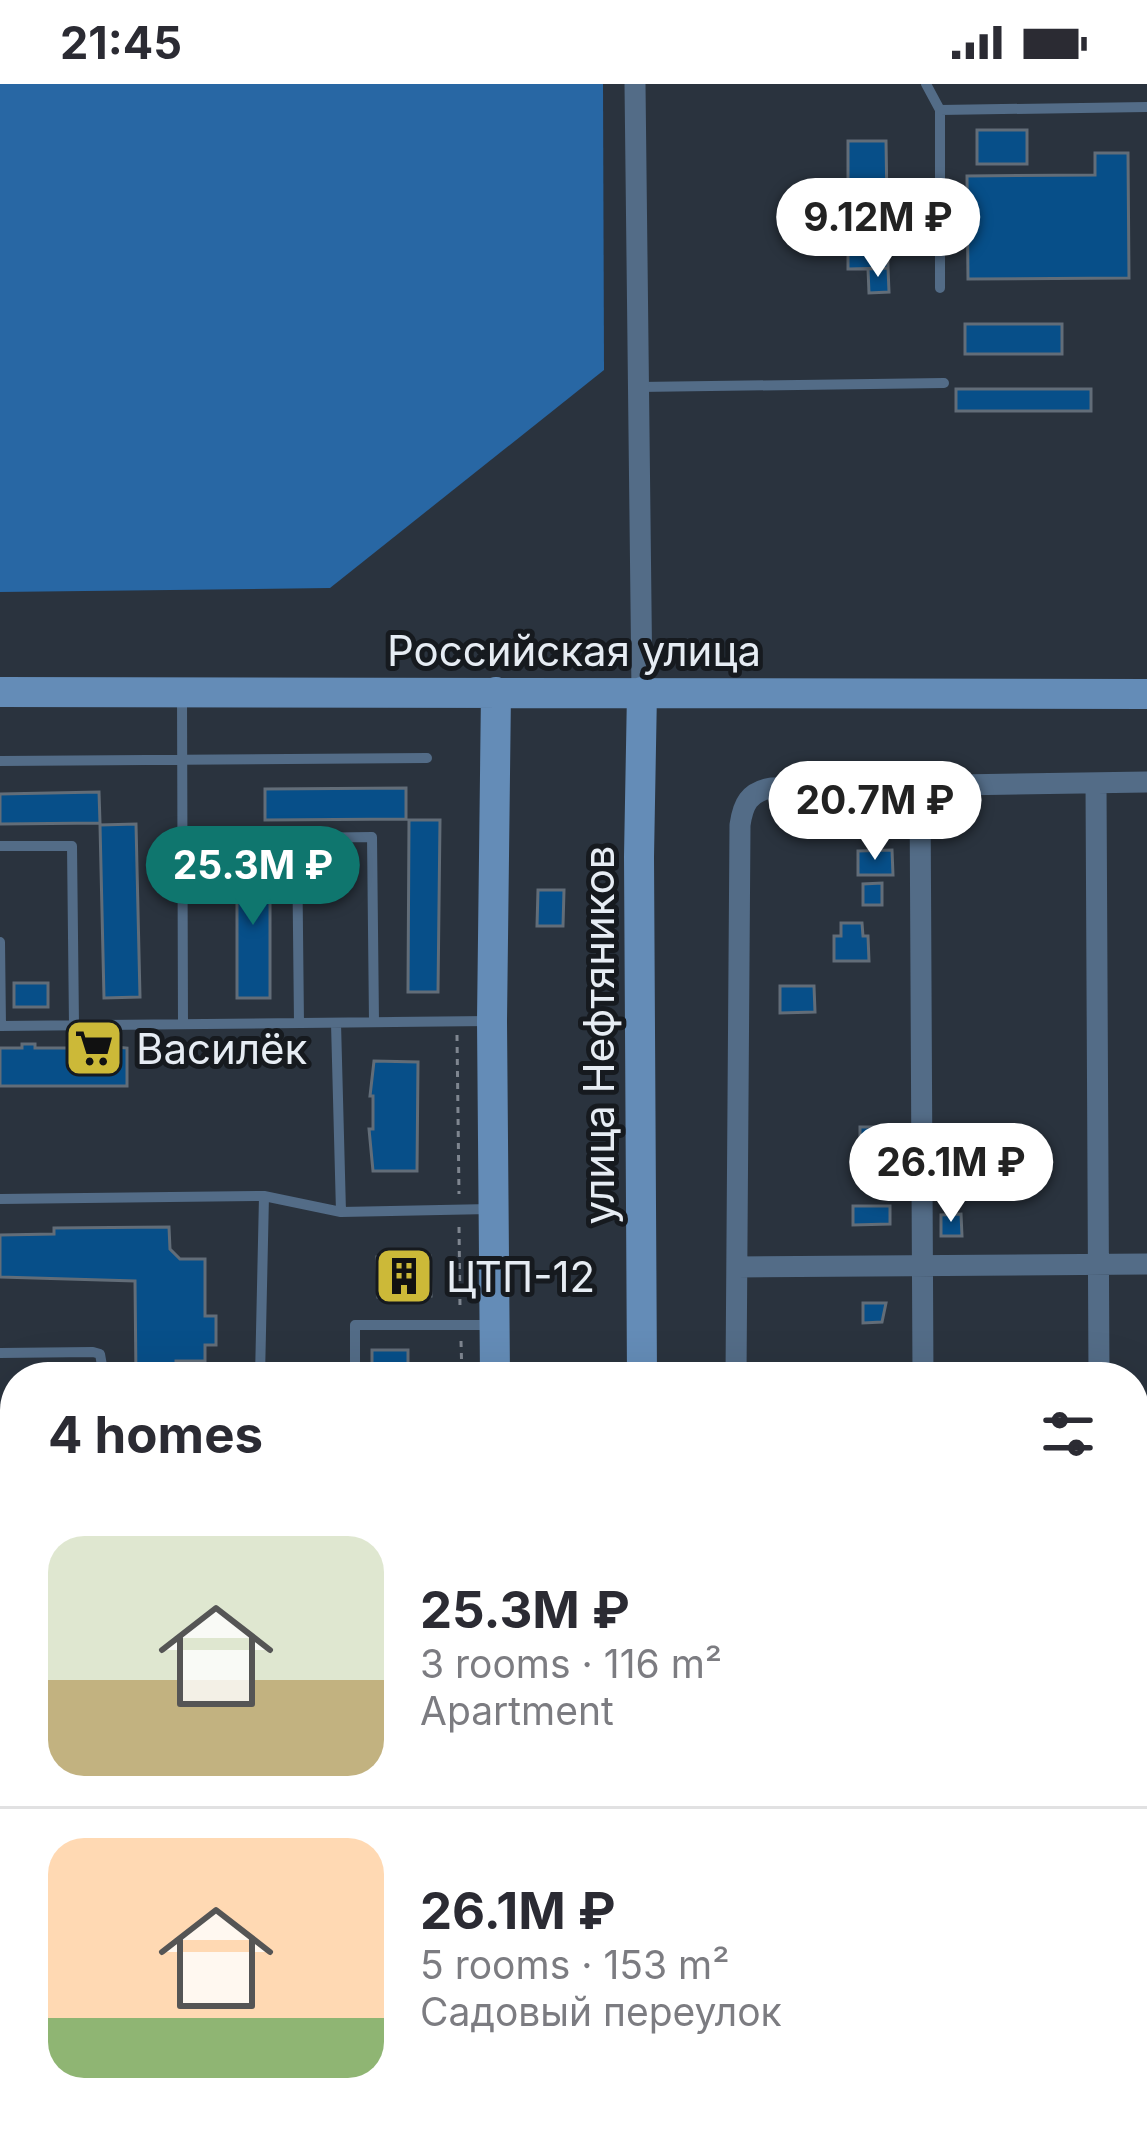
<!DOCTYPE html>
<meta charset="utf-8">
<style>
body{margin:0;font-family:Inter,sans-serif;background:#f7f7f7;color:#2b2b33;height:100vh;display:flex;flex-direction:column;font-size:45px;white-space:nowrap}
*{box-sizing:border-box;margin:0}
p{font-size:39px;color:#7c7c81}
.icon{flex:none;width:66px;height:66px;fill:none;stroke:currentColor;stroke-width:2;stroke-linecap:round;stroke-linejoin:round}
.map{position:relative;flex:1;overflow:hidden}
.details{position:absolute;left:0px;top:1278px;width:1149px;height:771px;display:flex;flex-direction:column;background:#fff;border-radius:48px 48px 0 0;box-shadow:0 12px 48px #0002}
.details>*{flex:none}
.price{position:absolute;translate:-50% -102px;padding:0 27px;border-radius:42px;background:#fff;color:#222;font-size:39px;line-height:78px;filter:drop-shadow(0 3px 6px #0008)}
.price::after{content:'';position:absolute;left:50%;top:72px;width:36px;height:27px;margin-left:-18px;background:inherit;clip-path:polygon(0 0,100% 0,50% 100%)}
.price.active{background:#0f766e;color:#fff}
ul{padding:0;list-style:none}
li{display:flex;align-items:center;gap:36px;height:300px;padding:0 48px}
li+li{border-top:3px solid #e1e1e2}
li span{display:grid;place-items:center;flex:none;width:336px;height:240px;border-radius:36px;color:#555}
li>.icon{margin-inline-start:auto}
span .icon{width:144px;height:144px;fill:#fffc;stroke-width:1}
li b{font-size:51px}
h2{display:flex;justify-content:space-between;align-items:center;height:144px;padding:0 48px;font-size:51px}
.status{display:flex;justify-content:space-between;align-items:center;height:84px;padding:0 60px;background:#fff;direction:ltr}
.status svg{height:33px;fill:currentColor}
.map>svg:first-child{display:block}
.built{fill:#2f3e4c}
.forest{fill:#2867a4}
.building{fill:#074f89;stroke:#626d78;stroke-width:3}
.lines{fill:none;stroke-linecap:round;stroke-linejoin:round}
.path{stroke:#7f8690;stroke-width:3;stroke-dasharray:6 6;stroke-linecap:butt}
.lane{stroke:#536c87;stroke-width:10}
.street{stroke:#536c87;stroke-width:21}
.secondary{stroke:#648cb7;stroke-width:30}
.labels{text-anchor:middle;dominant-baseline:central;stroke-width:10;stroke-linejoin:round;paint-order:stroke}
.street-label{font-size:42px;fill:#e6ecf3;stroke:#161a1f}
.poi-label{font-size:42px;fill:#e6ecf3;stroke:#161a1f;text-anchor:start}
</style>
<div class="status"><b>21:45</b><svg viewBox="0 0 49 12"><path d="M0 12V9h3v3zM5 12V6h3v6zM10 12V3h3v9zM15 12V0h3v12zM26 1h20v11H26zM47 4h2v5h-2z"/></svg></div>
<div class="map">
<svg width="1147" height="2048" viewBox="0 0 1147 2048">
<rect width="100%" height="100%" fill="#2a333e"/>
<path class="built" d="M1134 1818H1147V2048H711V2034H1134Z"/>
<path class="forest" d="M0 0H603L604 286 330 504 0 508Z"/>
<path class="building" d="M977 46H1027V80H977Z
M848 57H886L888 184 848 185Z
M1095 69H1128L1129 194 968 195 967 92 1095 91Z
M888 184 889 208 869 209 868 185Z
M965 240H1062V270H965Z
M956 305H1091V327H956Z
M406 704V735L265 736V705Z
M99 708 100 739 0 740V710Z
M409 736H440L438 908H408Z
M136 740 140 913 104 914 100 741Z
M892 766 893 791H858V767Z
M237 775H270V914H237Z
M882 799V821H863V800Z
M538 806H564L563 842H537Z
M841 839H862L863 852H868L869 877H834V852H841Z
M14 899H48V923H14Z
M780 902H814L815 928 780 929Z
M22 960H35V964H82V960L127 964V1002H0V964H22Z
M374 977 418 978 417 1087H373L369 1045H373V1012H370Z
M860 1043H887L888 1059H860Z
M940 1085H975V1096L940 1097Z
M853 1122H890V1140L853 1141Z
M961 1130 962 1152H941V1131Z
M169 1143 170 1165 180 1175H205V1232H216V1261H205V1277H176V1293H136L135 1197 0 1193V1151L54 1150V1144Z
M430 1172 431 1212 378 1213 377 1173Z
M863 1219H886L882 1238 863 1239Z
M372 1266H408V1293H372Z
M138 2034H192V2048H138Z"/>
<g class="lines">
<path class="path" d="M457 951 459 1110
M459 1143 460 1223
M461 1257 462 1293
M1134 1954H1147
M471 2034V2048"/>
<path class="lane" d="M926 0 940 26V204
M940 26 1147 23
M639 303 944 299
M182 611 183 940
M0 677 427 674
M0 762H72L74 941
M0 858 1 942
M299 939 297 754 372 753 374 938
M336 939 341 1128 490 1125
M0 942 489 937
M0 1115 264 1112 341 1128
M0 1269 93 1268 100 1270 104 1293
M260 1293 264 1112
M355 1293V1241H491
M2 1811 1 1690H15
M119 2034V2048"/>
<path class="street" d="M635 0 642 608
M1096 699 1099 1293
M920 702 923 1293
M737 1183 1147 1180
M736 1293 740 741C743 720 749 708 771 704L1147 698
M1134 1639H1147
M731 2048V2034"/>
<path class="secondary" d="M0 608 1147 610
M495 1293 492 937 496 608
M642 1293 639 773 642 608
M0 1815 15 1814
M501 2034V2048
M647 2034V2048"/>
</g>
<defs>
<symbol id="supermarket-square" viewBox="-11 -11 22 22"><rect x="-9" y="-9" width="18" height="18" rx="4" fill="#ccb938" stroke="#161a1f"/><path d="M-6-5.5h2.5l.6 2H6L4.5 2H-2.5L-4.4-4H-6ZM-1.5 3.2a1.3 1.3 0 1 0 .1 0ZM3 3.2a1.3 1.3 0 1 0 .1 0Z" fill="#111"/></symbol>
<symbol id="building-square" viewBox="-11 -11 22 22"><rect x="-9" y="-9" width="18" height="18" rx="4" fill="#ccb938" stroke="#161a1f"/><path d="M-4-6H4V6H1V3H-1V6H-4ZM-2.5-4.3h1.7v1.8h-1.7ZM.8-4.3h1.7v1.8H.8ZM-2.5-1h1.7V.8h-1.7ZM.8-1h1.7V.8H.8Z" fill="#111"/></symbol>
</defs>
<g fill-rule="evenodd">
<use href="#supermarket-square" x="61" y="931" width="66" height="66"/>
<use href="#building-square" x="371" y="1159" width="66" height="66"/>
</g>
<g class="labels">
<g class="street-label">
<text x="574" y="566">Российская улица</text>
<text transform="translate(598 951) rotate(-90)">улица Нефтяников</text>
</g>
<g class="poi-label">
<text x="136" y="964">Василёк</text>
<text x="446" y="1192">ЦТП-12</text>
</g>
</g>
</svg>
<b class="price" style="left:878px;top:196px">9.12M ₽</b>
<b class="price" style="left:875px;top:779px">20.7M ₽</b>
<b class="price active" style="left:253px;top:844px">25.3M ₽</b>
<b class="price" style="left:951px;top:1141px">26.1M ₽</b>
<section class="details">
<h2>4 homes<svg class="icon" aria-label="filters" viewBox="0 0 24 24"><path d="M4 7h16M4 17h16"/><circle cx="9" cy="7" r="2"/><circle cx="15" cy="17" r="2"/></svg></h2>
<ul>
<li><span style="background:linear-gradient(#dfe7d0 60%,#c2b280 0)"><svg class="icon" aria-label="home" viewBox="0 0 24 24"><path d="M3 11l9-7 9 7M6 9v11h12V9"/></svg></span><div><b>25.3M ₽</b><p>3 rooms · 116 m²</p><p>Apartment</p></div></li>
<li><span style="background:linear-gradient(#ffd9b3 75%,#8fb573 0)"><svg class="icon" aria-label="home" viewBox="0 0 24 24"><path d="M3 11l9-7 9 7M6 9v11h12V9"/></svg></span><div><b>26.1M ₽</b><p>5 rooms · 153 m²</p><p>Садовый переулок</p></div></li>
</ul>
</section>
</div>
